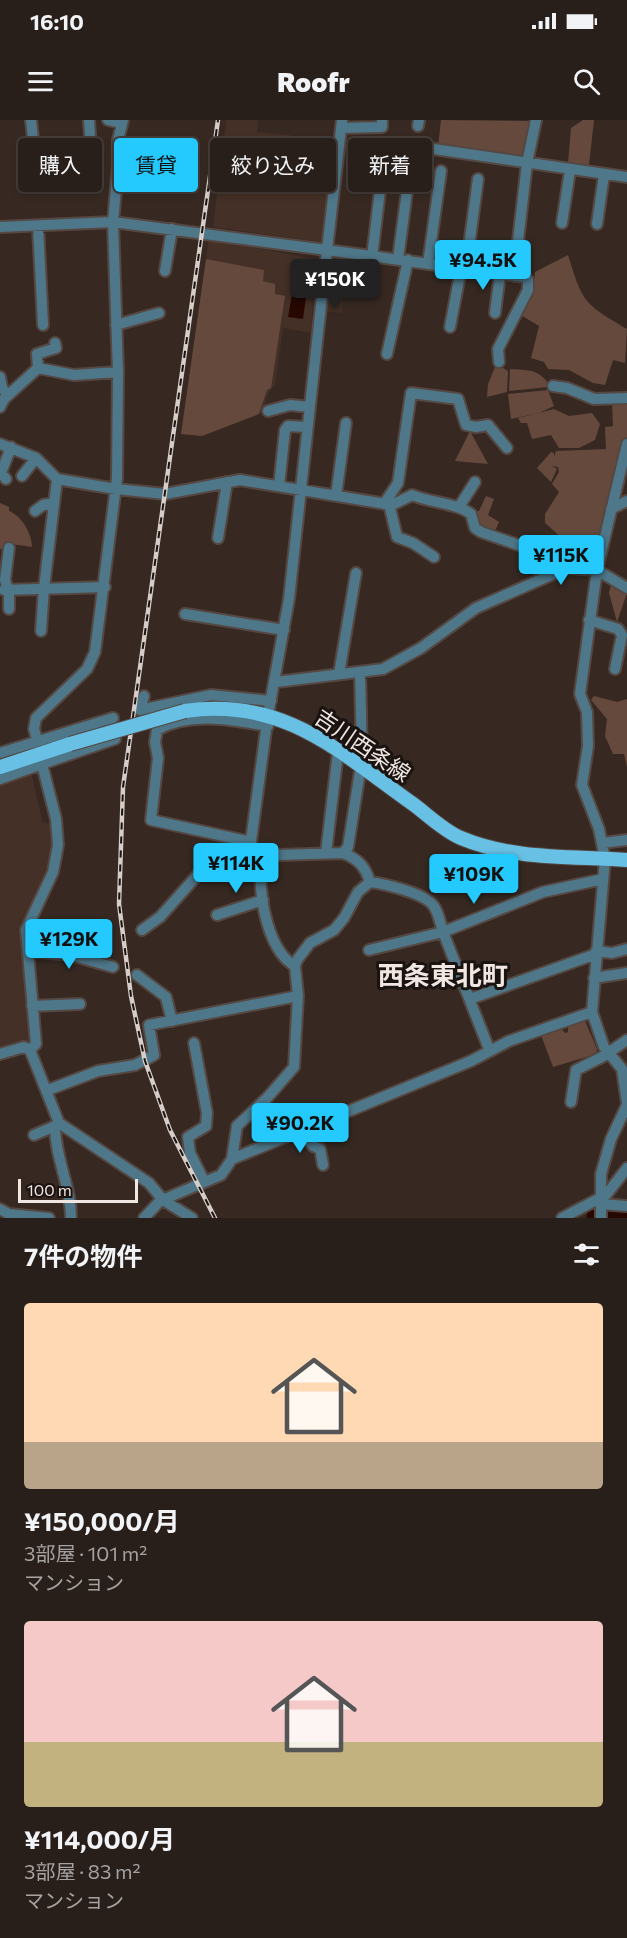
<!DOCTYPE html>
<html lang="ja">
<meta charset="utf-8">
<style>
body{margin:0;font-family:Commissioner,"Noto Sans JP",sans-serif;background:#352c27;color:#f1f3f6;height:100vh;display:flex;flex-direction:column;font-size:22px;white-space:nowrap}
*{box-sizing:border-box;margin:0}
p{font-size:20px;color:#a5a2a2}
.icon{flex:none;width:33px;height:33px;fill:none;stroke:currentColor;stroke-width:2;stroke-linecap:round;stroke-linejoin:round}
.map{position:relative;height:1098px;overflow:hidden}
.side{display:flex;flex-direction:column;background:#291f1a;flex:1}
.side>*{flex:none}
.banner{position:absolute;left:18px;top:18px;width:591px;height:54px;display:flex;gap:12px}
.scale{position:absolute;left:18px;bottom:15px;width:120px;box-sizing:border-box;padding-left:6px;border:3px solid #f0e6e2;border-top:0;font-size:16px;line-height:21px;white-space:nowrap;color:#f0e6e2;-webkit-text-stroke:4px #1a1310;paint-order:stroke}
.price{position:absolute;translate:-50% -51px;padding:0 14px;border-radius:6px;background:#24c9fe;color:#111;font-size:20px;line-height:39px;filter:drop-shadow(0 2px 3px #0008)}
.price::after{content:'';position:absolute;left:50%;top:36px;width:18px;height:14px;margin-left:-9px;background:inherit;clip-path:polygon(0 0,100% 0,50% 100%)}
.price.on{background:#222;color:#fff}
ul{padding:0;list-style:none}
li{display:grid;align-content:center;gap:12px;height:318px;padding:0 24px}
li span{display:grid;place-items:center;height:186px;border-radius:6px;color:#555}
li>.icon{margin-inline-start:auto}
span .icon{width:108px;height:108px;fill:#fffc;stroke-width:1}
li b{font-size:26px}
h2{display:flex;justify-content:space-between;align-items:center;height:72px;padding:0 24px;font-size:26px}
.tag{padding:0 21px;border-radius:6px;background:#291f1a;box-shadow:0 3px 9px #0003,0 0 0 2px #453d39;font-size:21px;line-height:54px}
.tag.on{background:#24c9fe;color:#111}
.status{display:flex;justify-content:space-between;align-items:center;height:42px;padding:0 30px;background:#291f1a;direction:ltr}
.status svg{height:16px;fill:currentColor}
header{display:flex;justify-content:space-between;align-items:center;height:78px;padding:0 24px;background:#291f1a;font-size:27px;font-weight:800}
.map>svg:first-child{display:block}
.built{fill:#443026}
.green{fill:#65493c}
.water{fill:#270800}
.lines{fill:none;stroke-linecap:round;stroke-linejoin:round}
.river{stroke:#270800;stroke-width:15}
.minor-casing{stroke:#554741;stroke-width:14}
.major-casing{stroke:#554741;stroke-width:16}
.minor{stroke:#4e7789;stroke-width:10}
.major{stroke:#68c1e5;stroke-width:14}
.rail-casing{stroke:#d7cdc8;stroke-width:4.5}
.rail{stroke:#1a1310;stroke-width:2;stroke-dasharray:7;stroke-linecap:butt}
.major-bridge-casing{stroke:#554741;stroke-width:16;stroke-linecap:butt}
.major-bridge{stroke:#68c1e5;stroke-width:14}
.labels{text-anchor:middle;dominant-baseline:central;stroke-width:6;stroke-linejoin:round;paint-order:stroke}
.street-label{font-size:22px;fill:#f0e6e2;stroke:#1a1310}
.quarter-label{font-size:26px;font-weight:bold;fill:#f0e6e2;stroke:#1a1310}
</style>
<div class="status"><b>16:10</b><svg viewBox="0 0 49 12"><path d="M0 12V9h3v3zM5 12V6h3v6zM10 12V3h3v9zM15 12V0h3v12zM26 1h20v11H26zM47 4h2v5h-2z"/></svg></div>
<header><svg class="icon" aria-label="menu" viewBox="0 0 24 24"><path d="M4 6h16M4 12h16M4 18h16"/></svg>Roofr<svg class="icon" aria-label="search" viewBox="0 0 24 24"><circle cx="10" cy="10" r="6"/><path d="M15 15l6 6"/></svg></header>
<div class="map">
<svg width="627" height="1098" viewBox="0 0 627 1098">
<rect width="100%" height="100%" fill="#372922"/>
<path class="built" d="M226 0H258L257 12 334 20 321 122 213 107Z
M209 119 315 139 311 213 283 208 275 265 269 271 263 289 259 294 202 316 181 314Z
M338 137 366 140 363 163 358 162 344 173 342 193 326 191 332 142Z
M31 652 43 703 53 704 55 728 51 752 23 808 27 833 24 852 32 924 0 931V663Z"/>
<path class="green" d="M441 0 530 1 526 36 438 27Z
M583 0H594L589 45 568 43 571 8Z
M568 135C583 183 583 183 627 209L625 243 613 240 605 265 593 263 569 250 548 249 544 242 531 238 539 206 519 194 533 176 535 152Z
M206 139 264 150 263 161 275 164V174L285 176 271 268 267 270 259 294 202 316 181 314Z
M498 245 508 251 507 272 487 277 488 264 495 247Z
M510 249C528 250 538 249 549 264L548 267 509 271Z
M548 270 554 286 539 293 554 289 569 296 592 293 600 304 595 320 579 328H559L551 315 532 319 527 303H521L518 298 539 293 511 299 508 274Z
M627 280V317L595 447 568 445 557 437 563 419 545 403V394L559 372 552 364 559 352 558 347 552 346 557 349 551 362 537 348 551 332 554 333V337L556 331 606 329 605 307 613 306 612 282Z
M470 311 488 344 455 341Z
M486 376 494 379 488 395 499 402 493 415 475 407V391H479Z
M0 383 9 387V391C22 396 32 414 32 427L5 423 4 430 0 429Z
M611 465 627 473 617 502 609 473Z
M594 576 617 582 627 579V647L624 634H613L605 616 607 599 591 580Z
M585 901 597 929 596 934 553 947 541 915 561 908 565 913 568 912V906Z"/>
<path class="water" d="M293 168 307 170 303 199 288 197Z"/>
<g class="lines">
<path class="river" d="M594 1098 595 1094 627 1093"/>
<defs>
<path id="minor" d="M31 0 37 56
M89 0 92 45
M108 0 122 3
M342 0 327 130 524 157 528 160V170L498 229 499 242
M418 6 419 0
M341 8 382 7V0
M562 103 570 50
M597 104 604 55
M0 107 113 102 327 130 289 479 268 595 249 736
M38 107 43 205
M372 137 384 37
M398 139 413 26 627 57
M428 144 441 51
M466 149 478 59
M165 151 172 109
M514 156 527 43 536 0
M495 193 500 154
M116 205 159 193
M450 207 461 149
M387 234 408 140
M38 248 37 234 56 228 55 223
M0 257 2 268 8 275
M553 266 567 268 594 279 627 278
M0 287 4 279 38 248 74 255 118 252
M268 291 290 285 310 287
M0 324 36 338 57 359 116 369 165 374 240 360 392 385 412 375C431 383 457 383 471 394L475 408 481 412 553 437 567 448
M627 324 597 450 580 574 587 592 588 626 582 665 599 709 605 739 592 892 604 927 622 949 627 983
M22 356 36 338
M6 359 1 353 11 327
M279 366 285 310 288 306 307 307
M336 376 346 303
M384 384 398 363 411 273 458 279 466 305 476 307 488 305 507 328
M389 384 397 417 413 423 434 437
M459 387 475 362
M611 389 627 381
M35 391 43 385 54 383
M218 418 227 362
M4 470 105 467
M8 470 5 460 9 428
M9 470V489
M185 494 284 510
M589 500 618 509 622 515 615 549
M41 511 44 468 57 359
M339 554 356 453
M276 562 383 549 421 528 476 488 567 448 597 450 627 468
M144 576 140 590 211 575 271 581
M37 620 34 609 36 598 87 549 95 532 117 358 118 252 113 102 118 47V20L123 0
M0 633 113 598
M42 644 115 619
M0 659 42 644 56 699 58 725 53 752 26 810 36 924 30 930
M251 722 151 700 158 638 155 622 157 610C190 591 233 600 268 606
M602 723 627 720
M326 733 338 632
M343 733 348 727 362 639 360 552
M264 735C263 746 260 757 261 768 263 794 272 833 295 846
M217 795 263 780
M142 810 160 797 202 750 249 736 343 733C358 739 365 746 370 762L358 772 344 798 334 810 310 823 297 840 295 846 298 876 294 947 267 978 237 1006 232 1039 221 1055 160 1081 144 1098
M369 830 443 812C440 803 438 788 430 782 418 772 385 764 370 762
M29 831 71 835 113 847
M596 831 612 833 627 829
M137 855 166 877 172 901
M594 858 627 853
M470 879 596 834
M32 886 80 884
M194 923 207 993 206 1006 188 1017 190 1033 204 1061
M489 929 443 812 543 772 603 759
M0 934 24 927 30 930 59 1003 149 1063 163 1080 192 1098
M48 970 98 951 135 945 154 935 149 905 298 876
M571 982 576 950 602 937 627 920
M59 1003 55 1006C55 1038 71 1066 71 1098
M301 1011 313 1026 320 1029 323 1045
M34 1015 55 1006
M232 1039 471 941 509 921 592 892
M601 1084 627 1086
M0 1089 9 1094 49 1098
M562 1098 606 1075 627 1048
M601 1098V1054L611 1019 627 985"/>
<path id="major" d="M185 591C284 577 338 631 413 684 428 695 444 711 461 718 513 740 571 736 627 740
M0 647 70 624"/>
</defs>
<use href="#minor" class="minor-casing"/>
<use href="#major" class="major-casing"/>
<use href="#minor" class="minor"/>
<use href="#major" class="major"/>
<defs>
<path id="rail" d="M215 1098 170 1010 145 941 131 876 119 784 123 667 218 0"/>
</defs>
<use href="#rail" class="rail-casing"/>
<use href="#rail" class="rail"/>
<defs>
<path id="major-bridge" d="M70 624 185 591"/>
</defs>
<use href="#major-bridge" class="major-bridge-casing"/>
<use href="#major-bridge" class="major-bridge"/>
</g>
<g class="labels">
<g class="street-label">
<text transform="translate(363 625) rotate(34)">吉川西条線</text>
</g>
<g class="quarter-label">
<text x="443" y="854">西条東北町</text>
</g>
</g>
</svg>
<div class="scale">100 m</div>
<b class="price" style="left:483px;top:171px">¥94.5K</b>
<b class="price on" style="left:335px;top:190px">¥150K</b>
<b class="price" style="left:561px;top:466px">¥115K</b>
<b class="price" style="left:236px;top:774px">¥114K</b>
<b class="price" style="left:474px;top:785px">¥109K</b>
<b class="price" style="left:69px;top:850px">¥129K</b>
<b class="price" style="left:300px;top:1034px">¥90.2K</b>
<div class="banner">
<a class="tag">購入</a>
<a class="tag on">賃貸</a>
<a class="tag">絞り込み</a>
<a class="tag">新着</a>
</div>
</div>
<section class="side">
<h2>7件の物件<svg class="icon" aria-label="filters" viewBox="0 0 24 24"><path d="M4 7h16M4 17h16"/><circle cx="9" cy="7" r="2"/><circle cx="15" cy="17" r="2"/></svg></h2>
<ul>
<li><span style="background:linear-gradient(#ffd9b3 75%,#b9a48a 0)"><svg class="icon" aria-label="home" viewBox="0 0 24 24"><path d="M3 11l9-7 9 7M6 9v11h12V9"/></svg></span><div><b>¥150,000/月</b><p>3部屋 · 101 m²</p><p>マンション</p></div></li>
<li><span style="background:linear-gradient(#f6c9c9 65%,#c2b280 0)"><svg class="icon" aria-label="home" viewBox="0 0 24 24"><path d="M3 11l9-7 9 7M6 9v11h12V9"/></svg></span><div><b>¥114,000/月</b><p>3部屋 · 83 m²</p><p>マンション</p></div></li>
</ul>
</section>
